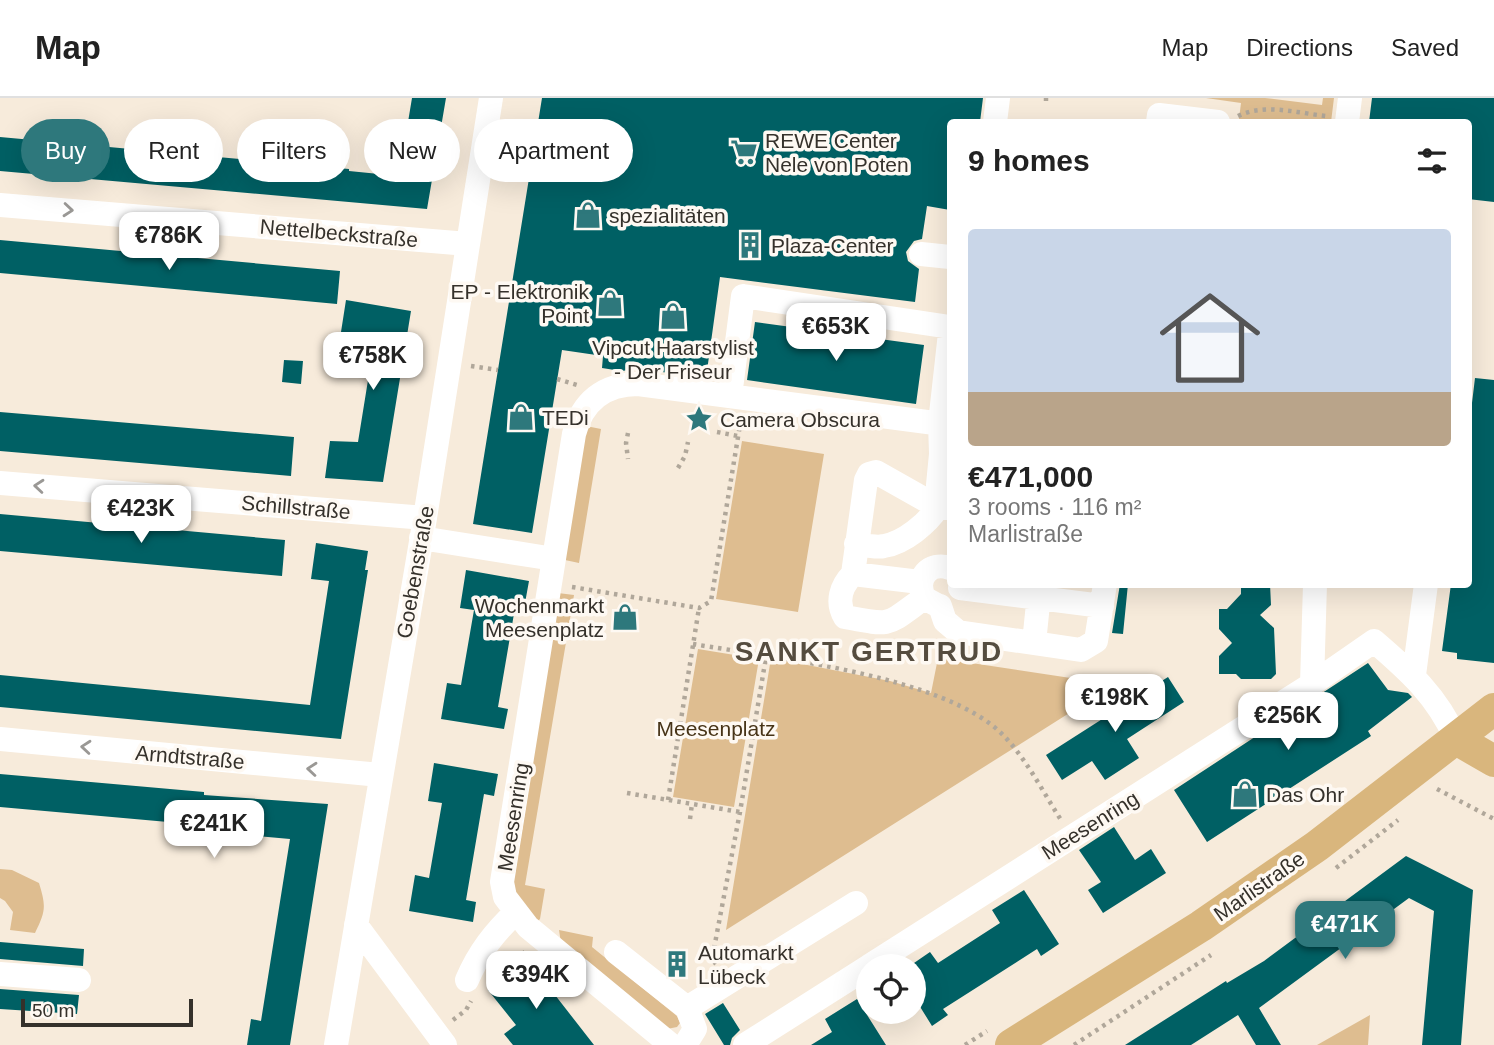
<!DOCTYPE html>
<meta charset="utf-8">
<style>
body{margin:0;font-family:Arial,sans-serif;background:#f6f6f6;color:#222;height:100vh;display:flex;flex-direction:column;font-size:26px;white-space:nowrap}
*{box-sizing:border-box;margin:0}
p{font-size:23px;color:#767676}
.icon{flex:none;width:38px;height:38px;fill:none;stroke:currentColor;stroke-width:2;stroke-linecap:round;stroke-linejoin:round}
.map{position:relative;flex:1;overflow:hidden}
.sheet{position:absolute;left:947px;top:21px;width:525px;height:469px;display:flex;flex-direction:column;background:#fff;border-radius:7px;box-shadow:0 7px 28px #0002}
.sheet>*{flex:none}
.top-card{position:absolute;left:21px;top:21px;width:665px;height:63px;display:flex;gap:14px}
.controls{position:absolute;left:856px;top:856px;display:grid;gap:14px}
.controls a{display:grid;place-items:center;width:70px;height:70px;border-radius:50%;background:#fff;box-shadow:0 7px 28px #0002;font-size:35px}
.scale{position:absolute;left:21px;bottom:18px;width:172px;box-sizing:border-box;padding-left:7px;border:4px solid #35312b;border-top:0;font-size:19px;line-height:24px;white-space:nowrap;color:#35312b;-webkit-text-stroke:5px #fef9f3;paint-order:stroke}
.price{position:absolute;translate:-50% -60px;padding:0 16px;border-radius:14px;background:#fff;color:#222;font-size:23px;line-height:46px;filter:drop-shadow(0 2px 4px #0008)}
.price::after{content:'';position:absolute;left:50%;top:42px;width:21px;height:16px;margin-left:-10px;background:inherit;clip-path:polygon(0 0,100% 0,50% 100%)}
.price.active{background:#2e787c;color:#fff}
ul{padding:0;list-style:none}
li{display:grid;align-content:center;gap:14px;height:371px;padding:0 21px}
li span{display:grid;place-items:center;height:217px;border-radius:7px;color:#555}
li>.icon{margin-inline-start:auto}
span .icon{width:126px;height:126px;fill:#fffc;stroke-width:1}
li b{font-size:30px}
h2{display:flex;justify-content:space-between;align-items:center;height:84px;padding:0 21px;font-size:30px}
.chip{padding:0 24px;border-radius:32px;background:#fff;box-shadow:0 7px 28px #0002;font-size:24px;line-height:63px}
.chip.active{background:#2e787c;color:#fff}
header{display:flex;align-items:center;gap:42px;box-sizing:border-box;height:98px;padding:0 35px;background:#fff;border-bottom:2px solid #e0e0e0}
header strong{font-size:33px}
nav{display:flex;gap:38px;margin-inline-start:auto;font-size:24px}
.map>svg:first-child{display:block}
.green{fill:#debd90}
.building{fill:#006064}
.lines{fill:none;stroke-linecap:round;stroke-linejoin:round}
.path{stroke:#b0a79a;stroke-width:4.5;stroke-dasharray:3.5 5;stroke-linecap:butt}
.minor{stroke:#fff;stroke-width:24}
.major{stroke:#d9b67d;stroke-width:32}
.oneway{stroke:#9a9895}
.labels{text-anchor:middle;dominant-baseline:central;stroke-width:7;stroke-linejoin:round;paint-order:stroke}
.poi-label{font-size:21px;fill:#35312b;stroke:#fef9f3;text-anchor:start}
.street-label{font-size:21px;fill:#35312b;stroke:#fef9f3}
.park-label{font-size:21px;fill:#473418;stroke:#fef9f3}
.district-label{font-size:28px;font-weight:bold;letter-spacing:2px;fill:#554c3f;stroke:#fef9f3}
</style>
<header>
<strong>Map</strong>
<nav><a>Map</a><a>Directions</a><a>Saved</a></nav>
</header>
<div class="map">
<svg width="1494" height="947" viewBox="0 0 1494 947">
<rect width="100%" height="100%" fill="#f7ebdb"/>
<path class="green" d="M1206 0H1265L1322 7 1323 0H1334L1331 24H1267L1239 21 1241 5Z
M586 328 601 331 579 465 565 462Z
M742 343 824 356 798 514 716 501Z
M558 495 574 497 525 787 545 791 540 821 538 823 514 796 512 771Z
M698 551 759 561 734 709 673 699Z
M771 560 890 583 931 595 938 560 1097 584 1112 588 726 832Z
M0 771 12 772 39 785C46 808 46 813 35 835L10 832 13 814 5 803 0 800Z
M559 832 593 839 592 849 677 918 680 925 677 929 667 931 561 845Z
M1370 917 1368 947H1317Z"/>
<path class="building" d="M412 0H446L427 111 0 73V39L349 71V73L399 78Z
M542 0H983L980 24H950V112L927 108 922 141 914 143 906 154 908 163 919 171 915 204 720 179 706 280 640 271 621 273 602 270 603 258 562 252 532 435 473 426Z
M1372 0H1494V104L1468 101V24H1369Z
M0 142 340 173 337 206 0 175Z
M346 202 411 213 383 384 325 380 330 343 358 344 375 239 341 234Z
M755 224 924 247 916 306 747 282Z
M284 262 303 263 301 286 282 284Z
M1475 280 1494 282V565L1457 561V555L1442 553 1451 486H1468V338Z
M0 314 294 339 291 378 0 353Z
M0 416 285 442 282 478 0 453Z
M316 445 368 453 365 472H368L341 641 0 609V577L310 607 329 483 311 481Z
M466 472 529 483 525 505 516 504 498 609 508 611 504 631 441 621 447 585 461 587 474 512 460 510Z
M1120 486H1128L1123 536 1112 535Z
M1241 486H1270L1271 507 1260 517 1274 530 1276 576 1271 581H1241L1236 576H1219V558L1232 545 1219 531V511H1227L1241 496Z
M1368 565 1388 592 1408 595 1412 599 1368 633 1371 638 1207 744 1174 692Z
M1168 579 1184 604 1127 641 1139 660 1105 682 1092 663 1062 682 1046 657Z
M434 665 498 676 494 698 484 696 466 802 476 804 473 824 409 813 415 777 429 780 442 705 428 703Z
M0 676 204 694V697L328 706 290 947H247L251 921 261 923 290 741 224 735V729L0 709Z
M1114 729 1135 762 1151 751 1166 775 1103 815 1088 792 1101 784 1079 752Z
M1406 758 1473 792 1461 947H1422L1434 813 1409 800 1259 910 1281 947H1256L1238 917 1191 947H1125L1226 883 1227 885 1264 863Z
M1024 792 1059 846 1041 858 1037 851 943 911 948 917 932 928 914 899V865L930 854 938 865 1000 825 992 812Z
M0 844 84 851 83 868 0 861Z
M527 861 594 947H513L504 936 516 927 488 892Z
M0 891 79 897 77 916 0 911Z
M857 901 886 947H811L832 934 825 921Z
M723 905 740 932 732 940 730 947H724L705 916Z"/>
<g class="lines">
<path class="path" d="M1046 0V3
M1238 18C1265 5 1297 15 1326 18
M510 28 536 32
M471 268 498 272
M557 281 577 287
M717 334 738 338
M628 335 626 345 628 361
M678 370 685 358 688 344
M572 489 699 510 711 503 741 321
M693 546C775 560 947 578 1004 638 1027 662 1043 694 1061 722
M1437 691 1494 721
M627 695 740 714
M668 702 699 510
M690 721 692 706
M1336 770 1398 722
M716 866 712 861 740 714 766 559
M496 877 525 854
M453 922 466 912 471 903
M965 947 987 933
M1074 947 1211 857"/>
<path class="minor" d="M995 24 998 0
M1158 24 1159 17 1218 24
M1347 24 1350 0
M0 107 468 146
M921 156 950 159
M950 235 940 325 941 356 938 387 950 388
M730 298 743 198 950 229
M0 385 425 420
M421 440 554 461
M856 446C864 447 876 450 884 448 904 445 928 425 938 409
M853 476 920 484
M960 490 1102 508
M924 500C885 528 893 528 845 519 836 504 841 488 853 476L866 382 869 376 876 374 938 409 950 410
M937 507 924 500C915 480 929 463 950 470
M940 508 945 523 958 534 1081 552 1096 543 1105 486
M1034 545 1040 486
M1414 577 1426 486
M1312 586 1315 486
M0 641 380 677
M356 827 445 947
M616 854 687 910 695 931 685 947
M869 868 1312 586 1374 543C1409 573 1437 598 1456 641
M0 876 79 882
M467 882C479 854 494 835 516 814
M687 910 856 805
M336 947 425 420 491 0
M671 947 528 829 505 799 502 784 574 336C582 304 604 286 638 286L950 327
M745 947 868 869"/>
<path class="major" d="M1456 641 1494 663
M1011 947 1201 828 1317 748 1494 611"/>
</g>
<defs><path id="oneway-chevron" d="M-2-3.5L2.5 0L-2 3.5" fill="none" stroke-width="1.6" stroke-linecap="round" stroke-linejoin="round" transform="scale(1.75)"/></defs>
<g class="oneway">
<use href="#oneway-chevron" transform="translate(68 112) rotate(5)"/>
<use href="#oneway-chevron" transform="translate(39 388) rotate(-175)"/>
<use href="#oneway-chevron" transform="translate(86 649) rotate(-175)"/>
<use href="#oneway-chevron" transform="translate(312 671) rotate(-175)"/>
</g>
<defs>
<symbol id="supermarket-bare" viewBox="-9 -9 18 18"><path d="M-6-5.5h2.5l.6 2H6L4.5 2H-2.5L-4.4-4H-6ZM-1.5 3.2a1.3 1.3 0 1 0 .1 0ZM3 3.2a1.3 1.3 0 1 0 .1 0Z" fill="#2e787c" stroke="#fef9f3" stroke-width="2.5" paint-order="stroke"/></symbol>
<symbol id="shop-bare" viewBox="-9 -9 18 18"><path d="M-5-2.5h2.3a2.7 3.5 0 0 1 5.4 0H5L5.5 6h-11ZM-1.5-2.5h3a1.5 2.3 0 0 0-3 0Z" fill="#2e787c" stroke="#fef9f3" stroke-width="2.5" paint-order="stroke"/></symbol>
<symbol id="building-bare" viewBox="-9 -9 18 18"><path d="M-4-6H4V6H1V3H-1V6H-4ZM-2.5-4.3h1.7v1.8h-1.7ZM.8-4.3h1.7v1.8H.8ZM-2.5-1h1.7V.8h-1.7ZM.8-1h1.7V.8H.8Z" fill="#2e787c" stroke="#fef9f3" stroke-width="2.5" paint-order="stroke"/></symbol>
<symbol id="sight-bare" viewBox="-9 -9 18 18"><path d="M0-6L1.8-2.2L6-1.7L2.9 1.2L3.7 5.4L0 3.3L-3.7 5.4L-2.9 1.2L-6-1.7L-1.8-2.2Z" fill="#2e787c" stroke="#fef9f3" stroke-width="2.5" paint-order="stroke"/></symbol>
</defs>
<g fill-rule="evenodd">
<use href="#supermarket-bare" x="725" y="35" width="38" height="38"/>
<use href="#shop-bare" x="569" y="98" width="38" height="38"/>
<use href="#building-bare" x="731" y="128" width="38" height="38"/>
<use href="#shop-bare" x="591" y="186" width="38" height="38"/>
<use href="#shop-bare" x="654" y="199" width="38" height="38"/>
<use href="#shop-bare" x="502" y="300" width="38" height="38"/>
<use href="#sight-bare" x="680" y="302" width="38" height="38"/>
<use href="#shop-bare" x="606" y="500" width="38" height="38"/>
<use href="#shop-bare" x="1226" y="677" width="38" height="38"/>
<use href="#building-bare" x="658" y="847" width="38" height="38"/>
</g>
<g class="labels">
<g class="poi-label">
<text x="765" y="42">REWE Center<tspan x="765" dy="24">Nele von Poten</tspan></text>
<text x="609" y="117">spezialitäten</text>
<text x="771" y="147">Plaza-Center</text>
<text x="589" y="193" text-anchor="end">EP - Elektronik<tspan x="589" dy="24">Point</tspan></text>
<text x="673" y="249" text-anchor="middle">Vipcut Haarstylist<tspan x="673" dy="24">- Der Friseur</tspan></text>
<text x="542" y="319">TEDi</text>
<text x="720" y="321">Camera Obscura</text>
<text x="604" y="507" text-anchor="end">Wochenmarkt<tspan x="604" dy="24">Meesenplatz</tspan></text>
<text x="1266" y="696">Das Ohr</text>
<text x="698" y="854">Automarkt<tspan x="698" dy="24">Lübeck</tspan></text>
</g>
<g class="street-label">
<text transform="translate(339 135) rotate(5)">Nettelbeckstraße</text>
<text transform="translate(296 409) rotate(5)">Schillstraße</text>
<text transform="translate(415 474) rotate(-80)">Goebenstraße</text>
<text transform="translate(190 659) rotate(5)">Arndtstraße</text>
<text transform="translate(513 719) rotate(-81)">Meesenring</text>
<text transform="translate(1090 727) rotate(-32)">Meesenring</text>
<text transform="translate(1259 788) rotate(-35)">Marlistraße</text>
</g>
<g class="park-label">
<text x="716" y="630">Meesenplatz</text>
</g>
<g class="district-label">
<text x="869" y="553">SANKT GERTRUD</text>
</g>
</g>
</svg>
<div class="controls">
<a><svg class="icon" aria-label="locate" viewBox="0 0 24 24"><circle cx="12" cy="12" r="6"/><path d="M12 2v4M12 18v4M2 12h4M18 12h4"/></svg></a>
</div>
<div class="scale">50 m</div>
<b class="price" style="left:169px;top:174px">€786K</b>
<b class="price" style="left:836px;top:265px">€653K</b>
<b class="price" style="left:373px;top:294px">€758K</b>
<b class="price" style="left:141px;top:447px">€423K</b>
<b class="price" style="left:1115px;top:636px">€198K</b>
<b class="price" style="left:1288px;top:654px">€256K</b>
<b class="price" style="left:214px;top:762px">€241K</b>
<b class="price active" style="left:1345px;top:863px">€471K</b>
<b class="price" style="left:536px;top:913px">€394K</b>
<div class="top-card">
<a class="chip active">Buy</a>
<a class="chip">Rent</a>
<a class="chip">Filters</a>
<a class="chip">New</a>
<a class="chip">Apartment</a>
</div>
<section class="sheet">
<h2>9 homes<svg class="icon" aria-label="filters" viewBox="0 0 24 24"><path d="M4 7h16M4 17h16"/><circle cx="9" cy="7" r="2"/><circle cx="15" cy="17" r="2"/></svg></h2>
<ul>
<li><span style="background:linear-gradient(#c9d6e8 75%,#b9a48a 0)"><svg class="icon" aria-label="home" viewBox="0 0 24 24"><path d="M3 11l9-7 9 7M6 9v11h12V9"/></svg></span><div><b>€471,000</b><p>3 rooms · 116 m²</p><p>Marlistraße</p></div></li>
</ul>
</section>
</div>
